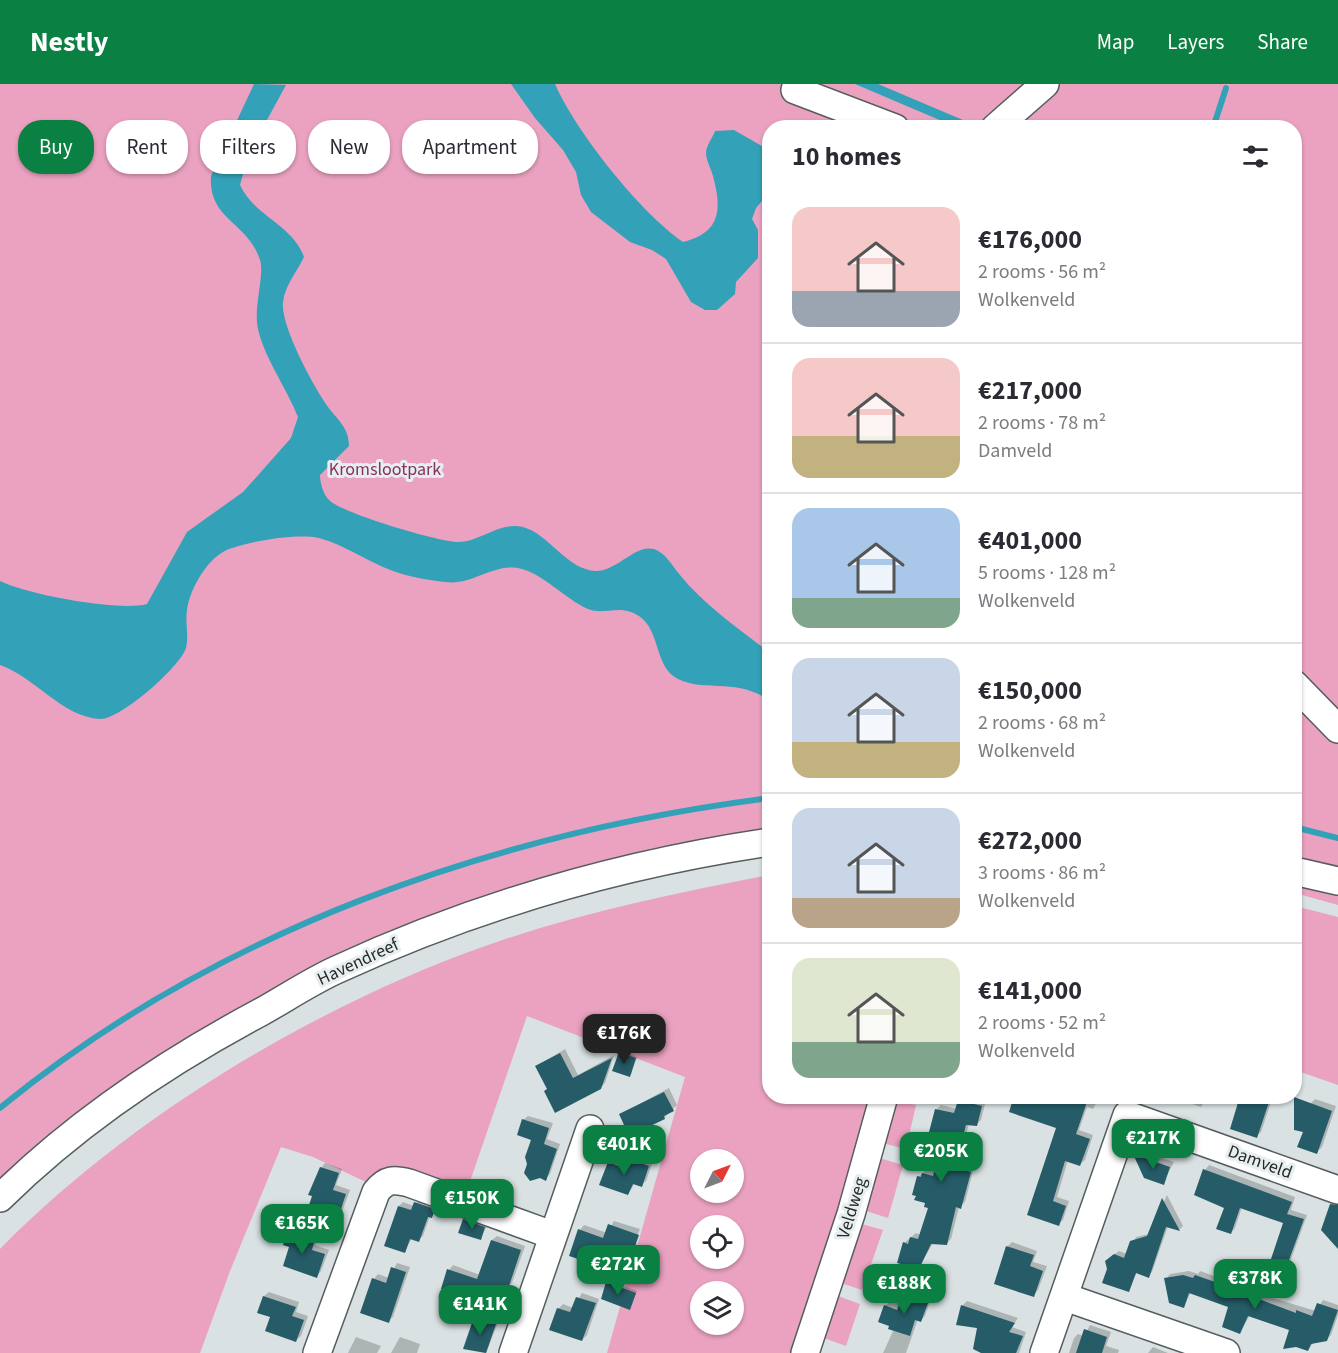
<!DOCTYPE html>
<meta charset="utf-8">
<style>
body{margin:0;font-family:"Source Sans 3",sans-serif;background:#f2f2f3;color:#2b2b33;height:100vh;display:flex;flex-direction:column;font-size:22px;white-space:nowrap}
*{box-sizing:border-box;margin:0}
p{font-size:20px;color:#7c7c81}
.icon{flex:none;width:33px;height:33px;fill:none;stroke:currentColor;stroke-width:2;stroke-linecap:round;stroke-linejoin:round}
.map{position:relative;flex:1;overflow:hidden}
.details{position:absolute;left:762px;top:36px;width:540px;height:984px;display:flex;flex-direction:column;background:#fff;border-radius:24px;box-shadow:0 2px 4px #0004}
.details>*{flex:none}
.top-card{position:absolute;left:18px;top:36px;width:570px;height:54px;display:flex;gap:12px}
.needle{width:39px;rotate:48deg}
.buttons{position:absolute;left:690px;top:1065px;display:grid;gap:12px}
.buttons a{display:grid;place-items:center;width:54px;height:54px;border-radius:50%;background:#fff;box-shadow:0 2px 4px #0004;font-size:30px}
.price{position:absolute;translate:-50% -51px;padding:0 14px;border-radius:12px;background:#0b8043;color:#fff;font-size:20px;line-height:39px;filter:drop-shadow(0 2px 3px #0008)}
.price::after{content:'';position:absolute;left:50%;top:36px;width:18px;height:14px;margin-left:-9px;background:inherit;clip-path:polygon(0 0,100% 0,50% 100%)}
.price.current{background:#222;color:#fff}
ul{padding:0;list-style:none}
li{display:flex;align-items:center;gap:18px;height:150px;padding:0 30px}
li+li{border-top:2px solid #e1e1e2}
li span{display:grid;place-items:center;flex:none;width:168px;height:120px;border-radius:18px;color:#555}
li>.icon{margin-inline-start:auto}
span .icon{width:72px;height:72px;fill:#fffc;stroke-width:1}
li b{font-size:26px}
h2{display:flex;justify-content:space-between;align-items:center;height:72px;padding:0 30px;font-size:26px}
.tag{padding:0 21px;border-radius:24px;background:#fff;box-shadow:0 2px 4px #0004;font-size:21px;line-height:54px}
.tag.current{background:#0b8043;color:#fff}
header{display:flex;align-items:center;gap:36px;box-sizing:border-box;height:84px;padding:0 30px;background:#0b8043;color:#fff}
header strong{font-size:28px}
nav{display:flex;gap:33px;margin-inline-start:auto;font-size:21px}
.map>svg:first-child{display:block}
.green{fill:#eaa2c0;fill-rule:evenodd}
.water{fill:#33a1b7}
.shadow{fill:#0003}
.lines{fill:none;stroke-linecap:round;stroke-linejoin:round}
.stream{stroke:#33a1b7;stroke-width:6}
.building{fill:#255c68}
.minor-casing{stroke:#565d5f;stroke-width:30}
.minor{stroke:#fff;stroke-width:27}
.labels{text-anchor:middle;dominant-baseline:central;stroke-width:6;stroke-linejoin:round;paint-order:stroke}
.park-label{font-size:18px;fill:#8b315d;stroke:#e6eef0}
.street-label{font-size:18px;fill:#282b2c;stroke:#e6eef0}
</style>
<header>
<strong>Nestly</strong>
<nav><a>Map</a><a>Layers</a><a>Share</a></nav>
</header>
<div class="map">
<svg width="1338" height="1269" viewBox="0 0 1338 1269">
<rect width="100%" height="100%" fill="#d9e1e2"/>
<path class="green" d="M0 0H1338V785L1295 771 1294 44H770L769 746 654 764 597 779 423 839 0 1100Z
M769 791 770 1012 874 1013 796 1269H607L685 993 527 932 466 1109 368 1099 313 1073 281 1063 230 1187 200 1269H0V1165C129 1034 314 922 488 861 579 829 675 809 769 791ZM700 1076H734V1108H700ZM700 1142H734V1174H700ZM700 1208H734V1240H700Z
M1295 798 1338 810V821L1295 809Z
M1295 822 1338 833V1001L1295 986Z
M894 1016 916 1021 906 1065 882 1059Z
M879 1074 903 1081 888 1134 863 1126Z
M858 1139 883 1146 862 1206 838 1198Z
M835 1211 860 1220 846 1262 821 1253Z"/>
<path class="water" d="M254 0 286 1 249 69 240 101C254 132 293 141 304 173 297 188 285 201 283 218 280 241 314 304 328 323 338 336 349 344 349 362L320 391C320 399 323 410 329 416 341 429 439 458 458 458 480 458 500 437 523 443 549 450 567 486 596 487 617 487 635 460 654 465 666 469 672 482 680 491 704 521 739 545 769 568V616C734 593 707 609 678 595 654 583 661 547 639 532 619 519 605 532 588 525 565 515 543 489 518 484 492 480 471 502 445 498 428 496 409 493 393 487 368 478 345 461 319 454 296 449 251 457 229 465 208 473 190 504 187 526 185 538 189 552 186 564 180 583 120 636 100 635 62 633 35 593 0 581V497C26 510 119 528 147 520L187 448 243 408 291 354 298 333C287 305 264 273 258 245 253 223 265 191 260 176 248 138 208 136 211 92Z
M511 0H555C576 48 640 128 683 158 721 149 722 125 713 92 711 85 706 76 706 69 706 62 713 53 715 47L734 46 769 66V109L756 124 752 135 758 146V174L736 198 735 210 717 226H705L691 218 666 175 652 166 630 158 591 128 581 111 576 88 563 66 535 34Z
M855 0H878L970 39 972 43H956Z"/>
<path class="shadow" d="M565 965 578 991 614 971 605 999 600 1004H549L537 982Z
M622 967 637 973 631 990 620 969Z
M1294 982 1298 984 1294 994Z
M669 1004 677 1021 664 1034 621 1030Z
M960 1012H987L981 1036 976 1041 969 1040 958 1079 974 1083 965 1118 959 1123 951 1155 946 1160 933 1159 919 1183 904 1159 916 1149 921 1151 930 1123 918 1093 928 1085 936 1087 945 1055 937 1025 941 1021 957 1025Z
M1016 1012H1100L1093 1025 1087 1023 1079 1046 1093 1051 1085 1076 1080 1080 1068 1076 1057 1113 1069 1117 1063 1136 1058 1140 1029 1130 1058 1043Z
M1178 1012H1207L1201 1023 1178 1015Z
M1214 1012H1273L1261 1048 1256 1052 1239 1021Z
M1315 1015 1336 1022 1322 1063 1317 1068 1301 1046 1311 1019Z
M528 1032 553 1039 547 1055 560 1060 550 1090 545 1095 523 1036Z
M1139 1066 1174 1078 1163 1099 1145 1093 1135 1070Z
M630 1070 653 1077 646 1097 641 1101 635 1099 628 1110 609 1079 613 1074 624 1078Z
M325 1079 342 1085 336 1101 350 1106 343 1125 339 1129 321 1084Z
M1209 1081 1295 1113 1291 1126 1307 1131 1289 1181 1285 1185V1139L1242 1123 1235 1144 1231 1149 1226 1123 1196 1111 1205 1086Z
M1167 1111 1183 1142 1179 1146 1168 1142 1152 1188 1148 1192 1137 1188 1128 1206 1111 1173 1119 1167 1127 1170 1136 1153 1149 1150Z
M420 1114 439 1121 436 1128 430 1132 423 1152 418 1156 412 1154 405 1167 399 1122 403 1118 414 1122Z
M468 1132 489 1139 480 1155 464 1136Z
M614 1137 640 1145 634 1160H637L634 1164 623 1160 616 1180 611 1185 580 1146 584 1141 607 1149Z
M294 1142 319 1151 315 1161 329 1166 321 1187 317 1192 291 1162 289 1147Z
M497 1152 525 1162 512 1199 508 1203 497 1200 485 1226 449 1186 453 1181 480 1191 492 1156Z
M1012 1158 1037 1167 1033 1178 1047 1182 1038 1206 1034 1211 995 1199 1008 1162Z
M397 1179 410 1183 393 1233 388 1237 374 1195 378 1190 389 1194Z
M1189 1187 1198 1190 1200 1187 1240 1201 1242 1199 1261 1206 1259 1210 1316 1227 1323 1216 1338 1221V1231L1331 1251 1326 1256 1314 1258 1308 1266 1291 1246 1250 1231 1240 1248 1229 1222 1191 1208 1184 1222 1166 1195 1170 1190Z
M609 1197 637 1207 631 1222 608 1199Z
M909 1205 931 1214 925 1232 921 1236 918 1235 906 1269H883L894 1245 885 1222 890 1217 901 1221Z
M269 1208 299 1218 296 1228 308 1232 301 1252 296 1256 272 1232 264 1212Z
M582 1209 599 1215 587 1251 582 1256 558 1225 563 1220 573 1224Z
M967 1217 1018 1234 1012 1243 1026 1248 1019 1269H986L978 1243 958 1240 963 1221Z
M480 1229 499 1236 486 1269 465 1264 475 1233Z
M1090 1241 1111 1248 1106 1262 1119 1266 1118 1269H1069L1074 1254 1078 1250 1084 1252Z
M356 1253 381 1262 377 1269H348Z
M400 1253 420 1260 417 1269H391Z
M1153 1263 1168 1269H1148Z"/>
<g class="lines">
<path class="stream" d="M1213 44 1226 4
M1294 743 1338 754
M0 1024C217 846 494 749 770 714"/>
</g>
<path class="building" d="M619 968 636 974 630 993 612 987Z
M560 969 573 994 612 974 601 1005 555 1029 544 1007 547 1005 535 982Z
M664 1008 674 1027 664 1032 665 1035 629 1052 619 1030Z
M1014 1012H1028L1047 1018V1012H1089L1076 1050 1090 1055 1080 1082 1065 1077 1053 1117 1066 1122 1059 1142 1027 1131 1056 1044 1009 1028Z
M1240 1012H1271L1257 1054 1230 1045Z
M1294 1013 1332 1027 1317 1070 1297 1063 1303 1048 1294 1046Z
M958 1016 982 1022 977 1042 966 1041 955 1083 971 1088 961 1125 956 1123 947 1161 931 1160 919 1185 897 1179 903 1158 908 1160 910 1153 918 1155 928 1124 924 1123 925 1119 914 1116 916 1112 912 1111 917 1092 921 1093 922 1089 933 1092 944 1056 928 1052 935 1025 954 1029Z
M522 1035 549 1044 544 1060 557 1065 546 1097 540 1094 530 1097 524 1089 527 1080 525 1073 531 1056 517 1051Z
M1133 1070 1170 1083 1164 1101 1144 1094Z
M624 1073 649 1082 642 1103 633 1100 628 1111 599 1101 608 1078 621 1083Z
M320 1083 339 1089 333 1106 346 1110 339 1131 309 1121 312 1112 308 1111Z
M1203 1085 1292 1118 1287 1130 1304 1135 1285 1187 1269 1181 1283 1139 1240 1124 1231 1150 1216 1145 1224 1124 1194 1111Z
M1162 1114 1180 1147 1166 1143 1149 1194 1136 1189 1129 1208 1102 1199 1107 1185 1105 1177 1114 1170 1124 1174 1130 1157 1147 1152Z
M414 1118 435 1125 432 1134 428 1133 419 1158 410 1155 405 1169 384 1162 398 1122 411 1126Z
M1330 1120 1338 1121V1165L1321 1146Z
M463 1135 485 1143 481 1156 458 1149Z
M608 1140 639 1151 634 1165 621 1161 612 1186 569 1172 578 1145 603 1154Z
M288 1146 315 1155 312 1166 325 1170 317 1194 283 1182 289 1163 283 1161Z
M491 1156 521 1166 508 1205 495 1201 485 1228 468 1221 470 1214 441 1205 447 1185 477 1195Z
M1006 1162 1034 1171 1030 1182 1043 1187 1034 1213 994 1200Z
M391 1183 406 1188 389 1239 360 1229 372 1194 386 1199Z
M1183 1191 1193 1194 1195 1191 1235 1205 1236 1203 1257 1210 1256 1214 1296 1229V1226L1312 1232 1317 1219 1338 1226 1327 1257 1311 1260 1308 1267 1296 1263 1283 1265 1289 1246 1248 1232 1240 1250 1222 1243 1228 1223 1189 1209 1184 1224 1169 1219 1164 1194Z
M606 1198 636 1209 630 1226 601 1215Z
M903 1209 928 1219 921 1238 915 1236 910 1252 888 1245 889 1242 878 1238 884 1221 897 1226Z
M263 1212 296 1223 292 1232 304 1236 296 1258 265 1247 270 1233 257 1229Z
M576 1213 596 1219 582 1257 549 1246 557 1224 570 1228Z
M961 1221 1015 1239 1009 1248 1023 1252 1016 1269H981L973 1265 977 1244 956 1241Z
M474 1233 496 1240 486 1269 463 1265Z
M1084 1245 1107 1253 1102 1269H1076Z"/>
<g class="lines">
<defs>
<path id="minor" d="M797 0 795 6 895 44
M995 44 1045 0
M1294 600 1338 645
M1294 787 1338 797
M0 1114C76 1039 167 978 261 928 286 914 310 898 336 886 473 823 621 780 770 758
M1065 1213 1226 1269
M317 1269 376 1108C386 1095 394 1095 409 1099L552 1151
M513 1269 590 1045
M805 1269 851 1130 884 1012
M1044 1269 1127 1031 1338 1106"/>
</defs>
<use href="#minor" class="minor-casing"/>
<use href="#minor" class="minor"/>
</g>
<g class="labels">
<g class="park-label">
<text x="385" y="385">Kromslootpark</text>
</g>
<g class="street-label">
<text transform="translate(358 878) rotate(-25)">Havendreef</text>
<text transform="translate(1260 1078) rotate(20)">Damveld</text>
<text transform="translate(852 1124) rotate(-73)">Veldweg</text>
</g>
</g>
</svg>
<div class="buttons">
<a><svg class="needle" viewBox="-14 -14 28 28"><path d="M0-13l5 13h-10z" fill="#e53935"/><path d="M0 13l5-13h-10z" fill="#7c7c81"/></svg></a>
<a><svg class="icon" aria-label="locate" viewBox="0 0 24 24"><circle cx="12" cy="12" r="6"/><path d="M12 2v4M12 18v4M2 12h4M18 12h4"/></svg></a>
<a><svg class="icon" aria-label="layers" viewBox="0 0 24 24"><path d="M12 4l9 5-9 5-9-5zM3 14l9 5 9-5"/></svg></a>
</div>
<b class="price current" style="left:624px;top:981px">€176K</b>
<b class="price" style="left:1153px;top:1086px">€217K</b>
<b class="price" style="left:624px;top:1092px">€401K</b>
<b class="price" style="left:941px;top:1099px">€205K</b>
<b class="price" style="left:472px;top:1146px">€150K</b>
<b class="price" style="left:302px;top:1171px">€165K</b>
<b class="price" style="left:618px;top:1212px">€272K</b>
<b class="price" style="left:1255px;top:1226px">€378K</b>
<b class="price" style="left:904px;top:1231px">€188K</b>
<b class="price" style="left:480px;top:1252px">€141K</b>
<div class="top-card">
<a class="tag current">Buy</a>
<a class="tag">Rent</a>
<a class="tag">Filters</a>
<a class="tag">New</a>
<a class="tag">Apartment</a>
</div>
<section class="details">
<h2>10 homes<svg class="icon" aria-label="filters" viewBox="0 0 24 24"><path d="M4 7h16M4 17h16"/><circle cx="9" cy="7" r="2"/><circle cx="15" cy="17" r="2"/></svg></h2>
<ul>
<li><span style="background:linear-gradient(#f6c9c9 70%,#9aa5b1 0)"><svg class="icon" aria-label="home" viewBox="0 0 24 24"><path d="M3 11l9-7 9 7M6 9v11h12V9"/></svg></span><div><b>€176,000</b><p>2 rooms · 56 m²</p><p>Wolkenveld</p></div></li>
<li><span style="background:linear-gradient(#f6c9c9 65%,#c2b280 0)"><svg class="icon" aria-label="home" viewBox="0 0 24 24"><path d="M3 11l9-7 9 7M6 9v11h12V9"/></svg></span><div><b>€217,000</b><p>2 rooms · 78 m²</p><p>Damveld</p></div></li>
<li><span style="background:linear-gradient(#a9c7e8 75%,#7fa58c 0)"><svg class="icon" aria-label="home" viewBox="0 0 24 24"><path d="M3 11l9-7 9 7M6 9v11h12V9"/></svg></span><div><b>€401,000</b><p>5 rooms · 128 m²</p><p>Wolkenveld</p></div></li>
<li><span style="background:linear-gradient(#c9d6e8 70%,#c2b280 0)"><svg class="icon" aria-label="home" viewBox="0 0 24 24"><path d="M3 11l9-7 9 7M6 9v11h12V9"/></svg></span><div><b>€150,000</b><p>2 rooms · 68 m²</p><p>Wolkenveld</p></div></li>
<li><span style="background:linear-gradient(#c9d6e8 75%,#b9a48a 0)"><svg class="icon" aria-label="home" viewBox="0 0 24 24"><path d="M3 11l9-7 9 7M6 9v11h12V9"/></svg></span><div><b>€272,000</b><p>3 rooms · 86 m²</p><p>Wolkenveld</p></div></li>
<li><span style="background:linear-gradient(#dfe7d0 70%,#7fa58c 0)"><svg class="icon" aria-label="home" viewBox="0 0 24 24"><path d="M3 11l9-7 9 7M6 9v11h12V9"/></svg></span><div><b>€141,000</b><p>2 rooms · 52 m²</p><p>Wolkenveld</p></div></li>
</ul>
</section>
</div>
